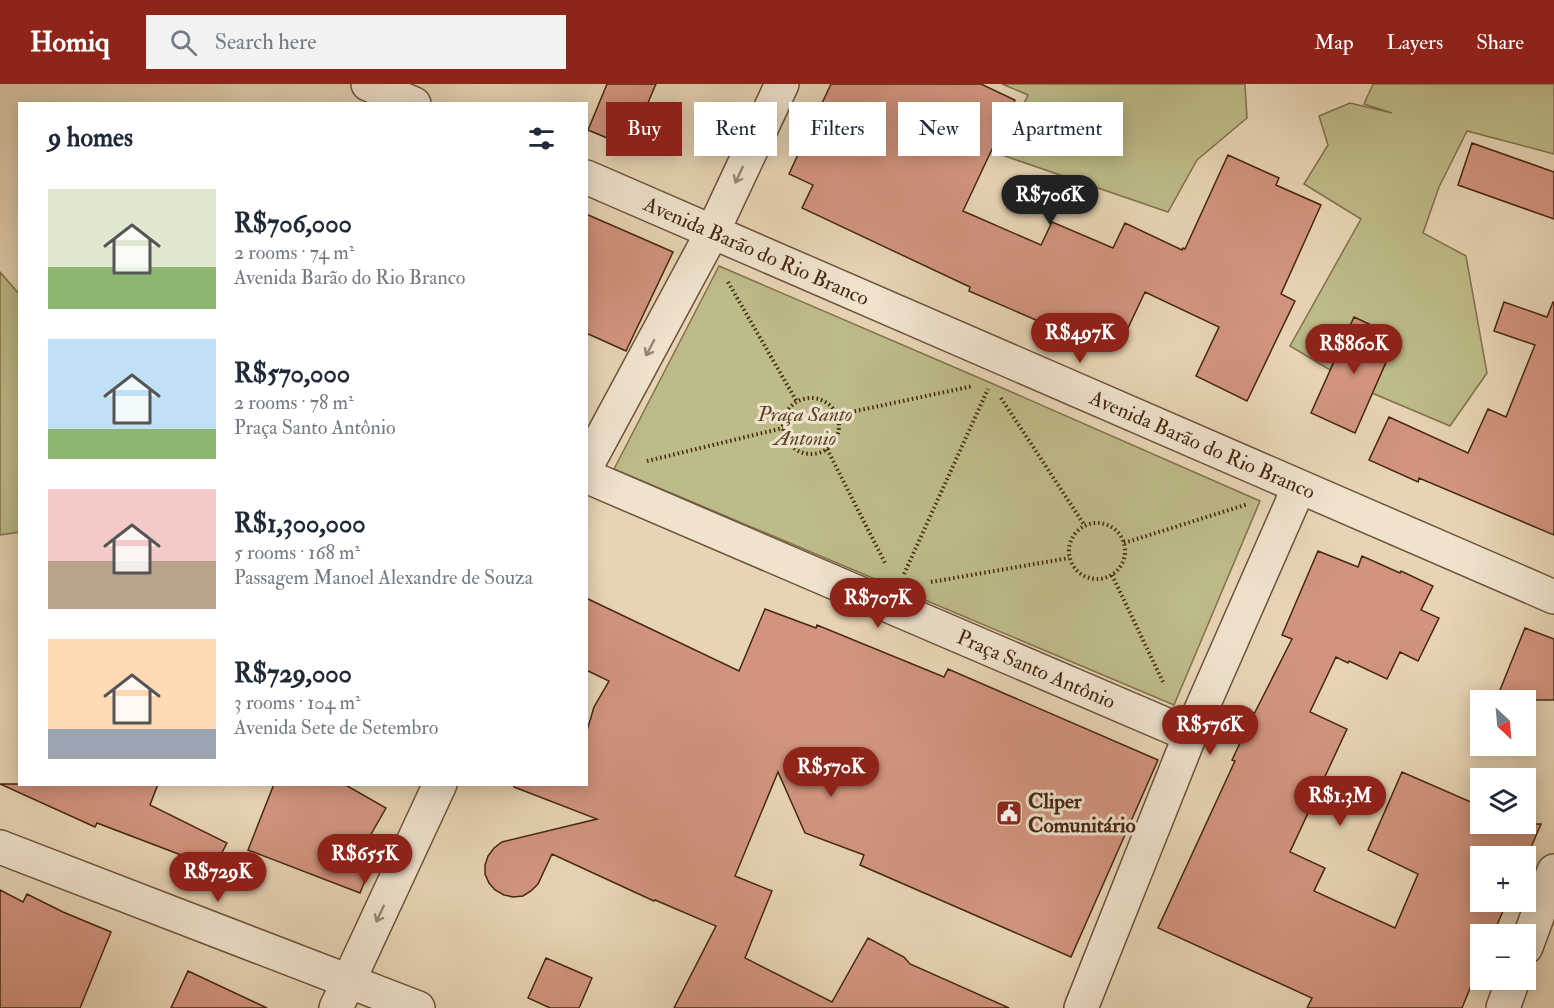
<!DOCTYPE html>
<meta charset="utf-8">
<style>
body{margin:0;font-family:"IM FELL Double Pica",serif;background:#f2f2f3;color:#1f2937;height:100vh;display:flex;flex-direction:column;font-size:22px;white-space:nowrap}
*{box-sizing:border-box;margin:0}
p{font-size:20px;color:#747a83}
.icon{flex:none;width:33px;height:33px;fill:none;stroke:currentColor;stroke-width:2;stroke-linecap:round;stroke-linejoin:round}
.map{position:relative;flex:1;overflow:hidden}
.sheet{position:absolute;left:18px;top:18px;width:570px;height:684px;display:flex;flex-direction:column;background:#fff;border-radius:0px;box-shadow:0 3px 15px #0003}
.sheet>*{flex:none}
.banner{position:absolute;left:606px;top:18px;width:570px;height:54px;display:flex;gap:12px}
.needle{width:39px;rotate:154deg}
.buttons{position:absolute;left:1470px;top:606px;display:grid;gap:12px}
.buttons a{display:grid;place-items:center;width:66px;height:66px;border-radius:0px;background:#fff;box-shadow:0 3px 15px #0003;font-size:30px}
.price{position:absolute;translate:-50% -51px;padding:0 14px;border-radius:21px;background:#8f2418;color:#fff;font-size:20px;line-height:39px;filter:drop-shadow(0 2px 3px #0008)}
.price::after{content:'';position:absolute;left:50%;top:36px;width:18px;height:14px;margin-left:-9px;background:inherit;clip-path:polygon(0 0,100% 0,50% 100%)}
.price.active{background:#222;color:#fff}
ul{padding:0;list-style:none}
li{display:flex;align-items:center;gap:18px;height:150px;padding:0 30px}
li span{display:grid;place-items:center;flex:none;width:168px;height:120px;border-radius:0px;color:#555}
li>.icon{margin-inline-start:auto}
span .icon{width:72px;height:72px;fill:#fffc;stroke-width:1}
li b{font-size:26px}
h2{display:flex;justify-content:space-between;align-items:center;height:72px;padding:0 30px;font-size:26px}
.pill{padding:0 21px;border-radius:0px;background:#fff;box-shadow:0 3px 15px #0003;font-size:21px;line-height:54px}
.pill.active{background:#8f2418;color:#fff}
header{display:flex;align-items:center;gap:36px;box-sizing:border-box;height:84px;padding:0 30px;background:#8f2418;color:#fff}
header strong{font-size:28px}
nav{display:flex;gap:33px;margin-inline-start:auto;font-size:21px}
.search{width:420px;height:54px;background:#f2f2f3;display:flex;align-items:center;gap:15px;box-sizing:border-box;padding:0 21px;border-radius:0px;color:#747a83;font-size:22px}
.map>svg:first-child{display:block}
.green{fill:#bdbb88;stroke:#82714c;stroke-width:1.5}
.building{fill:#d2947e;stroke:#462711;stroke-width:1.5}
.lines{fill:none;stroke-linecap:round;stroke-linejoin:round}
.minor-casing{stroke:#6e523a;stroke-width:36}
.path{stroke:#462711;stroke-width:4;stroke-dasharray:1.5 3;stroke-linecap:butt}
.minor{stroke:#efe3ce;stroke-width:33}
.oneway{stroke:#9a8570}
.labels{text-anchor:middle;dominant-baseline:central;stroke-width:6;stroke-linejoin:round;paint-order:stroke}
.street-label{font-size:21px;fill:#462711;stroke:#efe3ce}
.park-label{font-size:21px;font-style:italic;fill:#5e4529;stroke:#efe3ce}
.poi-label{font-size:21px;font-weight:bold;fill:#462711;stroke:#efe3ce;text-anchor:start}
</style>
<header>
<strong>Homiq</strong>
<div class="search"><svg class="icon" aria-label="search" viewBox="0 0 24 24"><circle cx="10" cy="10" r="6"/><path d="M15 15l6 6"/></svg>Search here</div>
<nav><a>Map</a><a>Layers</a><a>Share</a></nav>
</header>
<div class="map">
<svg width="1554" height="924" viewBox="0 0 1554 924">
<rect width="100%" height="100%" fill="#e7d4b4"/>
<filter id="stains"><feTurbulence type="fractalNoise" baseFrequency=".00333" numOctaves="4"/><feColorMatrix values="0 0 0 0 .2 0 0 0 0 .09 0 0 0 0 .02 0 0 0 .5 -.17"/></filter>
<radialGradient id="worn" r=".72"><stop offset=".6" stop-color="#630" stop-opacity="0"/><stop offset="1" stop-color="#630" stop-opacity=".3"/></radialGradient>
<path class="green" d="M1002 0H1245L1247 34 1197 76 1168 128 999 70 1028 11Z
M1373 0H1554V70L1467 47 1439 103 1423 149 1466 172 1487 289 1450 342 1372 309 1397 253 1354 234 1330 286 1290 262 1361 135 1304 100 1328 61 1319 32 1350 19 1392 29 1364 20Z
M719 182 991 299 1260 417 1174 621 614 385Z
M0 188 20 211 19 448 0 451Z"/>
<path class="building" d="M607 0H656L629 63 588 46Z
M831 0H981L1015 16 963 127 1041 161 1052 138 1113 164 1125 139 1182 166 1183 164 1185 165 1228 71 1279 94 1276 101 1321 121 1281 210 1295 217 1247 317 1196 292 1219 243 1145 208 1119 263 1056 234 1052 243 969 207 970 203 802 124 813 101 789 90Z
M1472 59 1554 88V135L1458 101Z
M586 130 673 168 626 267 586 249Z
M1504 218 1547 233 1553 218 1554 219V451L1419 394 1418 398 1369 376 1389 333 1468 369 1488 325 1506 333 1535 261 1494 247Z
M1354 233 1397 253 1355 349 1311 329Z
M1318 467 1358 483 1362 472 1400 489 1401 487 1433 502 1421 526 1439 534 1418 577 1400 568 1387 595 1349 577 1348 579 1336 573 1310 628 1347 645 1290 768 1325 784 1314 807 1395 844 1418 790 1368 766 1402 688 1480 722V740H1541L1526 775V772H1480V818H1507L1493 850H1480V880L1462 924H1307L1312 914 1158 844 1235 677 1232 676 1248 642 1292 555 1282 551Z
M586 514 739 587 765 525 816 544 817 541 944 593 948 585 1158 676 1071 873 860 781 864 771 805 749 778 688 735 792 772 807 745 874 832 918 868 854 904 873 910 880 1009 924H674L716 842 655 816 654 817 552 770 538 800 531 807 523 812 513 813 504 811 495 806 489 799 485 790V781L488 772 494 764 502 758 597 735 514 703 515 700H586V650L594 623 609 597 586 586Z
M1525 544 1554 555V616H1496Z
M0 700H158L150 721 227 759 206 798 172 787 181 771 97 739 95 743Z
M274 700H344L386 724 362 766 375 772 360 809 248 766Z
M0 806 23 818 27 810 63 828 111 848 80 924H0Z
M546 874 592 894 579 924H550L528 914Z
M188 887 267 924H171Z"/>
<g class="lines">
<defs>
<g id="minor">
<path d="M368 0 414 20"/>
<path id="s1" d="M586 93 1554 513"/>
<path d="M586 383 713 147 782 0"/>
<path id="s2" d="M586 392 1190 651"/>
<path d="M0 763 418 924"/>
<path d="M1526 863 1554 787"/>
<path d="M336 924 440 700"/>
<path d="M1081 924 1190 651 1299 403"/>
<path d="M1503 924 1513 896"/>
</g>
</defs>
<use href="#minor" class="minor-casing"/>
<path class="path" d="M728 198 797 318
M783 342a28 28 0 1 1 56 0a28 28 0 1 1-56 0Z
M1001 314 1085 442
M837 331 973 302
M827 365 885 479
M647 377 783 344
M1069 467a28 28 0 1 1 56 0a28 28 0 1 1-56 0Z
M1124 459 1248 420
M904 490 988 305
M1112 491 1163 598
M931 498 1069 474"/>
<use href="#minor" class="minor"/>
</g>
<defs><path id="oneway-shaft" d="M-6 0H5M1.5-3L5.5 0L1.5 3" fill="none" stroke-width="1.6" stroke-linecap="round" stroke-linejoin="round" transform="scale(1.5)"/></defs>
<g class="oneway">
<use href="#oneway-shaft" transform="translate(739 91) rotate(115)"/>
<use href="#oneway-shaft" transform="translate(650 264) rotate(118)"/>
<use href="#oneway-shaft" transform="translate(380 830) rotate(115)"/>
</g>
<defs>
<symbol id="civic-square" viewBox="-11 -11 22 22"><rect x="-9" y="-9" width="18" height="18" rx="4" fill="#8f2418" stroke="#efe3ce"/><path d="M-.6-6.5H3V-4.5H.6V-3L4-1V1h2V6H-6V1h2V-1L-.6-3ZM-1.2 2.5V6h2.4V2.5Z" fill="#fff"/></symbol>
</defs>
<g fill-rule="evenodd">
<use href="#civic-square" x="994" y="714" width="30" height="30"/>
</g>
<g class="labels">
<g class="street-label">
<text stroke="none"><textPath href="#s1" startOffset="186">Avenida Barão do Rio Branco</textPath></text>
<text stroke="none"><textPath href="#s1" startOffset="672">Avenida Barão do Rio Branco</textPath></text>
<text stroke="none"><textPath href="#s2" startOffset="490">Praça Santo Antônio</textPath></text>
</g>
<g class="park-label">
<text x="805" y="330">Praça Santo<tspan x="805" dy="24">Antonio</tspan></text>
</g>
<g class="poi-label">
<text x="1028" y="717">Cliper<tspan x="1028" dy="24">Comunitário</tspan></text>
</g>
</g>
<rect width="100%" height="100%" filter="url(#stains)"/>
<rect width="100%" height="100%" fill="url(#worn)"/>
</svg>
<div class="buttons">
<a><svg class="needle" viewBox="-14 -14 28 28"><path d="M0-13l5 13h-10z" fill="#e53935"/><path d="M0 13l5-13h-10z" fill="#747a83"/></svg></a>
<a><svg class="icon" aria-label="layers" viewBox="0 0 24 24"><path d="M12 4l9 5-9 5-9-5zM3 14l9 5 9-5"/></svg></a>
<a>+</a>
<a>−</a>
</div>
<b class="price active" style="left:1050px;top:142px">R$706K</b>
<b class="price" style="left:1080px;top:280px">R$497K</b>
<b class="price" style="left:1354px;top:291px">R$860K</b>
<b class="price" style="left:878px;top:545px">R$707K</b>
<b class="price" style="left:1210px;top:672px">R$576K</b>
<b class="price" style="left:831px;top:714px">R$570K</b>
<b class="price" style="left:1340px;top:743px">R$1.3M</b>
<b class="price" style="left:365px;top:801px">R$655K</b>
<b class="price" style="left:218px;top:819px">R$729K</b>
<div class="banner">
<a class="pill active">Buy</a>
<a class="pill">Rent</a>
<a class="pill">Filters</a>
<a class="pill">New</a>
<a class="pill">Apartment</a>
</div>
<section class="sheet">
<h2>9 homes<svg class="icon" aria-label="filters" viewBox="0 0 24 24"><path d="M4 7h16M4 17h16"/><circle cx="9" cy="7" r="2"/><circle cx="15" cy="17" r="2"/></svg></h2>
<ul>
<li><span style="background:linear-gradient(#dfe7d0 65%,#8fb573 0)"><svg class="icon" aria-label="home" viewBox="0 0 24 24"><path d="M3 11l9-7 9 7M6 9v11h12V9"/></svg></span><div><b>R$706,000</b><p>2 rooms · 74 m²</p><p>Avenida Barão do Rio Branco</p></div></li>
<li><span style="background:linear-gradient(#bfe0f5 75%,#8fb573 0)"><svg class="icon" aria-label="home" viewBox="0 0 24 24"><path d="M3 11l9-7 9 7M6 9v11h12V9"/></svg></span><div><b>R$570,000</b><p>2 rooms · 78 m²</p><p>Praça Santo Antônio</p></div></li>
<li><span style="background:linear-gradient(#f6c9c9 60%,#b9a48a 0)"><svg class="icon" aria-label="home" viewBox="0 0 24 24"><path d="M3 11l9-7 9 7M6 9v11h12V9"/></svg></span><div><b>R$1,300,000</b><p>5 rooms · 168 m²</p><p>Passagem Manoel Alexandre de Souza</p></div></li>
<li><span style="background:linear-gradient(#ffd9b3 75%,#9aa5b1 0)"><svg class="icon" aria-label="home" viewBox="0 0 24 24"><path d="M3 11l9-7 9 7M6 9v11h12V9"/></svg></span><div><b>R$729,000</b><p>3 rooms · 104 m²</p><p>Avenida Sete de Setembro</p></div></li>
</ul>
</section>
</div>
